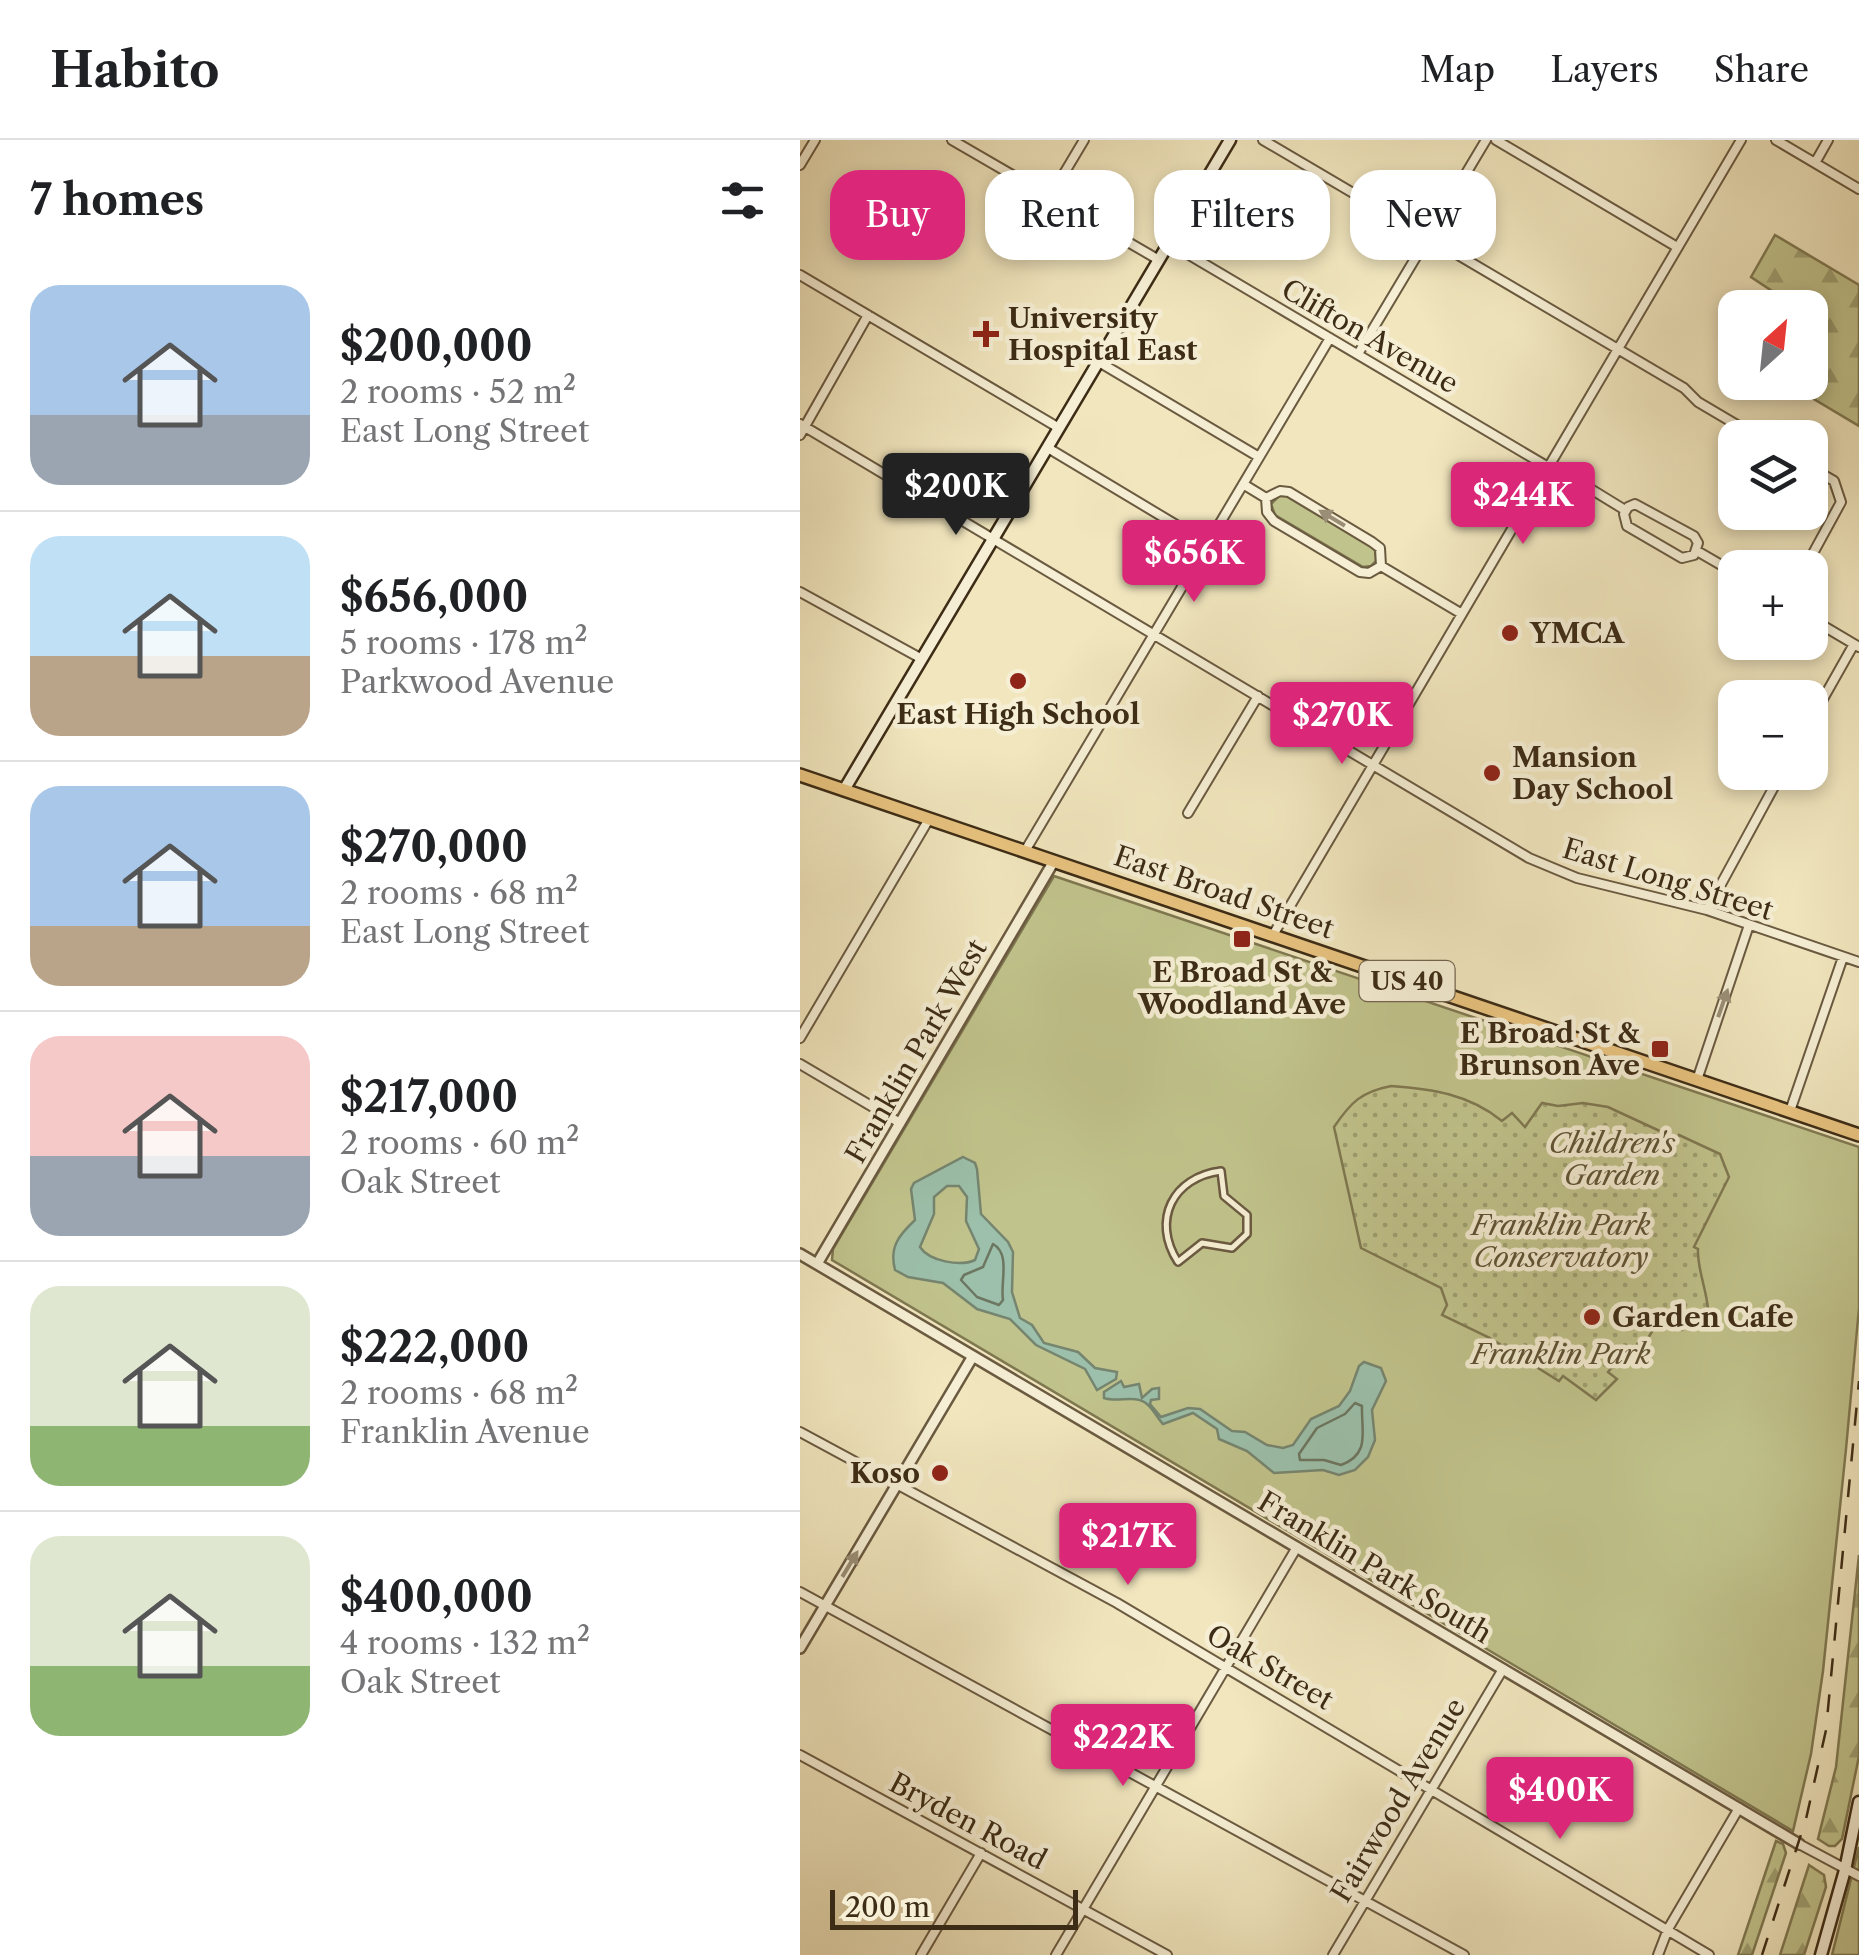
<!DOCTYPE html>
<meta charset="utf-8">
<style>
body{margin:0;font-family:"Libre Caslon Text",serif;background:#f6f6f6;color:#202124;height:100vh;display:flex;flex-direction:column;font-size:38px;white-space:nowrap}
*{box-sizing:border-box;margin:0}
p{font-size:32px;color:#757577}
.icon{flex:none;width:55px;height:55px;fill:none;stroke:currentColor;stroke-width:2;stroke-linecap:round;stroke-linejoin:round}
.map{position:relative;flex:1;overflow:hidden}
.details{display:flex;flex-direction:column;background:#fff;width:800px}
.details>*{flex:none}
.top-card{position:absolute;left:30px;top:30px;width:878px;height:90px;display:flex;gap:20px}
.needle{width:65px;rotate:27deg}
.tools{position:absolute;left:918px;top:150px;display:grid;gap:20px}
.tools a{display:grid;place-items:center;width:110px;height:110px;border-radius:20px;background:#fff;box-shadow:0 5px 15px #0003;font-size:50px}
.scale{position:absolute;left:30px;bottom:25px;width:248px;box-sizing:border-box;padding-left:10px;border:5px solid #3d2c16;border-top:0;font-size:28px;line-height:35px;white-space:nowrap;color:#3d2c16;-webkit-text-stroke:8px #f6efd5;paint-order:stroke}
.price{position:absolute;translate:-50% -85px;padding:0 22px;border-radius:10px;background:#db2777;color:#fff;font-size:32px;line-height:65px;filter:drop-shadow(0 2px 5px #0008)}
.price::after{content:'';position:absolute;left:50%;top:60px;width:30px;height:22px;margin-left:-15px;background:inherit;clip-path:polygon(0 0,100% 0,50% 100%)}
.price.current{background:#222;color:#fff}
ul{padding:0;list-style:none}
li{display:flex;align-items:center;gap:30px;height:250px;padding:0 30px}
li+li{border-top:2px solid #e0e0e0}
li span{display:grid;place-items:center;flex:none;width:280px;height:200px;border-radius:30px;color:#555}
li>.icon{margin-inline-start:auto}
span .icon{width:120px;height:120px;fill:#fffc;stroke-width:1}
li b{font-size:42px}
h2{display:flex;justify-content:space-between;align-items:center;height:120px;padding:0 30px;font-size:42px}
.pill{padding:0 35px;border-radius:30px;background:#fff;box-shadow:0 5px 15px #0003;font-size:35px;line-height:90px}
.pill.current{background:#db2777;color:#fff}
header{display:flex;align-items:center;gap:60px;box-sizing:border-box;height:140px;padding:0 50px;background:#fff;border-bottom:2px solid #e0e0e0}
header strong{font-size:48px}
nav{display:flex;gap:55px;margin-inline-start:auto;font-size:35px}
main{display:flex;flex:1;min-height:0}
.map>svg:first-child{display:block}
.forest{fill:url(#forest-firs);stroke:#7f7851;stroke-width:2.5}
.park{fill:#c1c38c;stroke:#7f7851;stroke-width:2.5}
.garden{fill:url(#garden-dots);stroke:#7f7851;stroke-width:2.5}
.water{fill:#9cc0ab;stroke:#76856f;stroke-width:2.5;fill-rule:evenodd}
.lines{fill:none;stroke-linecap:round;stroke-linejoin:round}
.shore{stroke:#6c7660;stroke-width:2.5}
.pedestrian-casing{stroke:#6a5a40;stroke-width:10}
.minor-casing{stroke:#6a5a40;stroke-width:12}
.tertiary-casing{stroke:#6a5a40;stroke-width:14}
.secondary-casing{stroke:#3d2c16;stroke-width:15}
.primary-casing{stroke:#3d2c16;stroke-width:16}
.pedestrian{stroke:#f6efd5;stroke-width:5}
.minor{stroke:#f6efd5;stroke-width:8}
.tertiary{stroke:#f6efd5;stroke-width:9}
.secondary{stroke:#f6efd5;stroke-width:10}
.primary{stroke:#e8c37f;stroke-width:11}
.rail{stroke:#3d2c16;stroke-width:2.5;stroke-dasharray:18 18;stroke-linecap:butt}
.oneway{fill:#9a8e76}
.poi-dot{fill:#8f2418;stroke:#f6efd5;stroke-width:4}
.labels{text-anchor:middle;dominant-baseline:central;stroke-width:9;stroke-linejoin:round;paint-order:stroke}
.shield{fill:#f6efd5;stroke:#74664f;stroke-width:2.5}
.shield-label{font-size:25px;font-weight:bold;fill:#3d2c16}
.poi-label{font-size:28px;font-weight:bold;fill:#3d2c16;stroke:#f6efd5;text-anchor:start}
.street-label{font-size:28px;fill:#3d2c16;stroke:#f6efd5}
.park-label{font-size:28px;font-style:italic;fill:#5e5234;stroke:#f6efd5}
</style>
<header>
<strong>Habito</strong>
<nav><a>Map</a><a>Layers</a><a>Share</a></nav>
</header>
<main>
<section class="details">
<h2>7 homes<svg class="icon" aria-label="filters" viewBox="0 0 24 24"><path d="M4 7h16M4 17h16"/><circle cx="9" cy="7" r="2"/><circle cx="15" cy="17" r="2"/></svg></h2>
<ul>
<li><span style="background:linear-gradient(#a9c7e8 65%,#9aa5b1 0)"><svg class="icon" aria-label="home" viewBox="0 0 24 24"><path d="M3 11l9-7 9 7M6 9v11h12V9"/></svg></span><div><b>$200,000</b><p>2 rooms · 52 m²</p><p>East Long Street</p></div></li>
<li><span style="background:linear-gradient(#bfe0f5 60%,#b9a48a 0)"><svg class="icon" aria-label="home" viewBox="0 0 24 24"><path d="M3 11l9-7 9 7M6 9v11h12V9"/></svg></span><div><b>$656,000</b><p>5 rooms · 178 m²</p><p>Parkwood Avenue</p></div></li>
<li><span style="background:linear-gradient(#a9c7e8 70%,#b9a48a 0)"><svg class="icon" aria-label="home" viewBox="0 0 24 24"><path d="M3 11l9-7 9 7M6 9v11h12V9"/></svg></span><div><b>$270,000</b><p>2 rooms · 68 m²</p><p>East Long Street</p></div></li>
<li><span style="background:linear-gradient(#f6c9c9 60%,#9aa5b1 0)"><svg class="icon" aria-label="home" viewBox="0 0 24 24"><path d="M3 11l9-7 9 7M6 9v11h12V9"/></svg></span><div><b>$217,000</b><p>2 rooms · 60 m²</p><p>Oak Street</p></div></li>
<li><span style="background:linear-gradient(#dfe7d0 70%,#8fb573 0)"><svg class="icon" aria-label="home" viewBox="0 0 24 24"><path d="M3 11l9-7 9 7M6 9v11h12V9"/></svg></span><div><b>$222,000</b><p>2 rooms · 68 m²</p><p>Franklin Avenue</p></div></li>
<li><span style="background:linear-gradient(#dfe7d0 65%,#8fb573 0)"><svg class="icon" aria-label="home" viewBox="0 0 24 24"><path d="M3 11l9-7 9 7M6 9v11h12V9"/></svg></span><div><b>$400,000</b><p>4 rooms · 132 m²</p><p>Oak Street</p></div></li>
</ul>
</section>
<div class="map">
<svg width="1059" height="1815" viewBox="0 0 1059 1815">
<defs>
<pattern id="forest-firs" width="22" height="20" patternUnits="userSpaceOnUse" patternTransform="scale(2.5)"><rect width="22" height="20" fill="#c1c38c"/><path d="M5 1l3.5 6h-7zM16 11l3.5 6h-7z" fill="#9e9f71"/></pattern>
<pattern id="garden-dots" width="8" height="8" patternUnits="userSpaceOnUse" patternTransform="scale(2.5)"><rect width="8" height="8" fill="#c1c38c"/><path d="M2 2h.1M6 6h.1" fill="none" stroke="#9e9f71" stroke-width="1.8" stroke-linecap="round"/></pattern>
</defs>
<rect width="100%" height="100%" fill="#f1e6be"/>
<filter id="stains"><feTurbulence type="fractalNoise" baseFrequency=".002" numOctaves="4"/><feColorMatrix values="0 0 0 0 .2 0 0 0 0 .09 0 0 0 0 .02 0 0 0 .5 -.17"/></filter>
<radialGradient id="worn" r=".72"><stop offset=".6" stop-color="#630" stop-opacity="0"/><stop offset="1" stop-color="#630" stop-opacity=".3"/></radialGradient>
<path class="forest" d="M975 95 1059 145V286L987 243 1010 242V194L1015 185 1010 177V168L996 167 951 137Z
M1059 1415V1616L1042 1699 1035 1706H1029L1018 1699 1036 1627Z
M976 1701 983 1704 986 1713 952 1815H938Z
M1009 1725 1024 1735 1026 1747 1004 1815H980Z"/>
<path class="park" d="M479 356H486L570 406 575 410 576 421 571 426 563 427 475 375 471 364Z
M254 736 1059 1007V1168L1046 1309 1023 1531 1011 1614 993 1691 32 1120 33 1109Z
M1059 1707V1815H1032Z"/>
<path class="garden" d="M591 946C632 949 669 954 702 981L712 973 725 987 742 963 758 966 783 963 808 967 877 999 879 995 920 1014 929 1037 894 1107 898 1109C897 1128 906 1147 908 1169L882 1190 856 1175 851 1183 855 1187 843 1206 838 1203 827 1216 823 1214 808 1232 817 1239 796 1260 763 1236 759 1241 690 1198 642 1175 647 1165 641 1148 561 1108 534 987C551 962 561 952 591 946Z"/>
<path class="water" d="M163 1017 175 1023 177 1029 181 1074 208 1102 213 1112 212 1152 220 1178 232 1185 244 1203 278 1212 295 1228 317 1232 316 1239 297 1250 285 1229 236 1205 210 1179 177 1169 143 1143 108 1137 95 1130C89 1107 99 1095 115 1080L111 1049 114 1043ZM147 1046H159L167 1057 166 1081 179 1109 175 1120C160 1127 129 1121 120 1107L134 1074V1057Z
M564 1222 581 1228 586 1241 572 1270 575 1300 568 1317 555 1330 539 1335 523 1330 474 1333 447 1311 419 1299 417 1289 393 1273 363 1284C358 1279 354 1270 347 1264 335 1254 318 1263 304 1258V1252L321 1241 324 1247 339 1244 342 1258 352 1249 359 1248V1259L351 1260 350 1264 361 1277 388 1268 400 1269 432 1291 445 1292 467 1305 483 1308 493 1305 511 1279 539 1266 550 1251 559 1226Z"/>
<g class="lines">
<path class="shore" d="M193 1104C211 1114 200 1142 203 1160L199 1165 177 1157 161 1140 164 1135 183 1127Z
M555 1263 562 1266C561 1291 571 1314 541 1325L524 1320H500L499 1314 517 1288 545 1274Z"/>
<defs>
<path id="pedestrian" d="M421 1031 424 1056 447 1075V1094L432 1108 402 1103 378 1122C351 1080 373 1037 421 1031Z"/>
<path id="minor" d="M152 0 359 120
M463 0 884 248 898 262 959 298
M696 0 877 107
M976 0 1059 49
M1015 23 1028 0
M0 25 15 0
M250 57 284 0
M369 103 748 327
M0 135 259 288
M558 214 686 0
M299 222 459 317
M0 284 729 718 777 738 907 770 1059 822
M0 295 68 175
M248 308 408 404
M750 324 825 370
M443 344 466 358
M466 358 480 351 489 352 572 402 580 408 581 426
M466 358 467 372 474 381 560 432 569 433 581 426
M835 364 894 396 898 403 894 415 882 418 827 386 824 374 828 367Z
M897 411 935 433
M581 426 662 474
M1005 428 1041 362 1034 341 1010 327
M0 452 122 519
M1010 478 1059 507
M1010 582 1054 504
M388 673 458 556
M225 711 530 198
M907 770 982 632
M473 795 941 0
M0 898 129 679
M0 924 100 983
M897 940 949 785
M990 971 1043 817
M0 1292 317 1463 909 1815
M0 1452 664 1815
M0 1615 367 1815
M999 1704 1059 1736
M121 1815 181 1713
M256 1815 497 1407
M533 1815 703 1529
M858 1815 868 1789 939 1668"/>
<path id="tertiary" d="M0 1114 999 1704
M17 1124 254 721
M0 1508 173 1216"/>
<path id="secondary" d="M44 650 430 0
M1021 1815 1045 1730 1059 1662"/>
<path id="primary" d="M0 635 1059 995"/>
</defs>
<use href="#pedestrian" class="pedestrian-casing"/>
<use href="#minor" class="minor-casing"/>
<use href="#tertiary" class="tertiary-casing"/>
<use href="#secondary" class="secondary-casing"/>
<use href="#primary" class="primary-casing"/>
<use href="#pedestrian" class="pedestrian"/>
<use href="#minor" class="minor"/>
<use href="#tertiary" class="tertiary"/>
<use href="#secondary" class="secondary"/>
<use href="#primary" class="primary"/>
<path class="rail" d="M962 1815 1006 1679 1026 1590 1059 1241"/>
</g>
<defs><path id="oneway-solid" d="M-6-.8H1V-3.2L6.5 0L1 3.2V.8H-6Z" transform="scale(2.5)"/></defs>
<g class="oneway">
<use href="#oneway-solid" transform="translate(532 378) rotate(-149)"/>
<use href="#oneway-solid" transform="translate(923 863) rotate(-71)"/>
<use href="#oneway-solid" transform="translate(50 1424) rotate(-59)"/>
</g>
<g class="poi-dot">
<path d="M181 179h10v10h10v10h-10v10h-10v-10h-10v-10h10z"/>
<circle cx="710" cy="493" r="10"/>
<circle cx="218" cy="541" r="10"/>
<circle cx="692" cy="633" r="10"/>
<rect x="432" y="789" width="20" height="20" rx="5"/>
<rect x="850" y="899" width="20" height="20" rx="5"/>
<circle cx="792" cy="1177" r="10"/>
<circle cx="140" cy="1333" r="10"/>
</g>
<g class="labels">
<rect class="shield" x="559.5" y="821" width="95" height="40" rx="8"/>
<g class="shield-label">
<text x="607" y="841">US 40</text>
</g>
<g class="poi-label">
<text x="208" y="178">University<tspan x="208" dy="32">Hospital East</tspan></text>
<text x="730" y="493">YMCA</text>
<text x="218" y="574" text-anchor="middle">East High School</text>
<text x="712" y="617">Mansion<tspan x="712" dy="32">Day School</tspan></text>
<text x="442" y="832" text-anchor="middle">E Broad St &amp;<tspan x="442" dy="32">Woodland Ave</tspan></text>
<text x="840" y="893" text-anchor="end">E Broad St &amp;<tspan x="840" dy="32">Brunson Ave</tspan></text>
<text x="812" y="1177">Garden Cafe</text>
<text x="120" y="1333" text-anchor="end">Koso</text>
</g>
<g class="street-label">
<text transform="translate(570 196) rotate(30)">Clifton Avenue</text>
<text transform="translate(868 739) rotate(17)">East Long Street</text>
<text transform="translate(424 752) rotate(19)">East Broad Street</text>
<text transform="translate(116 911) rotate(-60)">Franklin Park West</text>
<text transform="translate(575 1427) rotate(31)">Franklin Park South</text>
<text transform="translate(470 1527) rotate(30)">Oak Street</text>
<text transform="translate(598 1660) rotate(-59)">Fairwood Avenue</text>
<text transform="translate(168 1681) rotate(28)">Bryden Road</text>
</g>
<g class="park-label">
<text x="812" y="1003">Children's<tspan x="812" dy="32">Garden</tspan></text>
<text x="761" y="1085">Franklin Park<tspan x="761" dy="32">Conservatory</tspan></text>
<text x="761" y="1214">Franklin Park</text>
</g>
</g>
<rect width="100%" height="100%" filter="url(#stains)"/>
<rect width="100%" height="100%" fill="url(#worn)"/>
</svg>
<div class="tools">
<a><svg class="needle" viewBox="-14 -14 28 28"><path d="M0-13l5 13h-10z" fill="#e53935"/><path d="M0 13l5-13h-10z" fill="#757577"/></svg></a>
<a><svg class="icon" aria-label="layers" viewBox="0 0 24 24"><path d="M12 4l9 5-9 5-9-5zM3 14l9 5 9-5"/></svg></a>
<a>+</a>
<a>−</a>
</div>
<div class="scale">200 m</div>
<b class="price current" style="left:156px;top:398px">$200K</b>
<b class="price" style="left:723px;top:407px">$244K</b>
<b class="price" style="left:394px;top:465px">$656K</b>
<b class="price" style="left:542px;top:627px">$270K</b>
<b class="price" style="left:328px;top:1448px">$217K</b>
<b class="price" style="left:323px;top:1649px">$222K</b>
<b class="price" style="left:760px;top:1702px">$400K</b>
<div class="top-card">
<a class="pill current">Buy</a>
<a class="pill">Rent</a>
<a class="pill">Filters</a>
<a class="pill">New</a>
</div>
</div>
</main>
